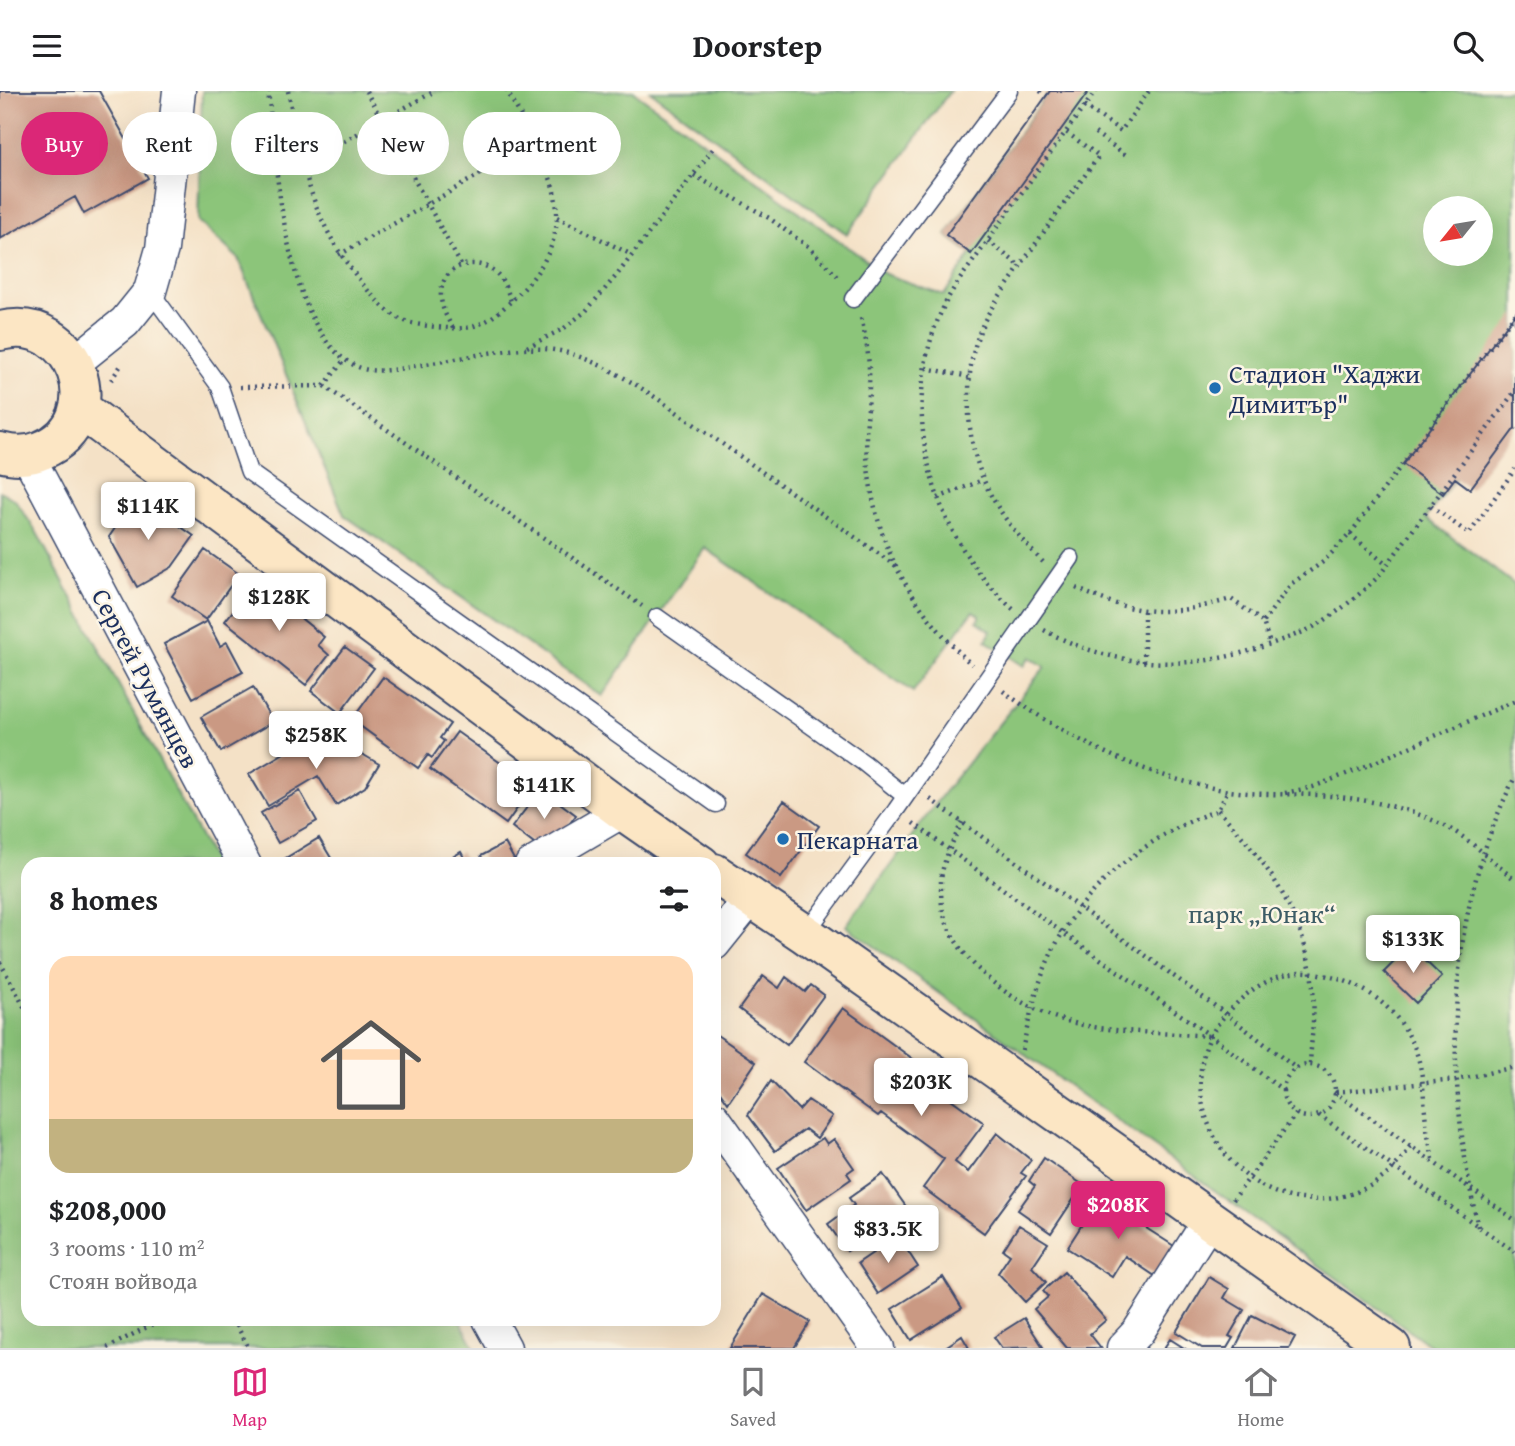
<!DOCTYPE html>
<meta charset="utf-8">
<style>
body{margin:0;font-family:"Gentium Book Plus",serif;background:#f6f6f6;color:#202124;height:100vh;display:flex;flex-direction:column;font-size:26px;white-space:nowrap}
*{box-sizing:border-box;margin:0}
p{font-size:23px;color:#757577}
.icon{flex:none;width:38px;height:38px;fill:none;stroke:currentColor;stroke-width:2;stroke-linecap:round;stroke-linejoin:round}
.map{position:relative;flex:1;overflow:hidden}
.sheet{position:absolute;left:21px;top:766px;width:700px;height:469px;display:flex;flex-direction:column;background:#fff;border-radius:21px;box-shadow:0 7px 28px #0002}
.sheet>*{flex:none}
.banner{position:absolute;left:21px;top:21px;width:700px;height:63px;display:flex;gap:14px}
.needle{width:46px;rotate:240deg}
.fabs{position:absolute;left:1423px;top:105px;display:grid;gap:14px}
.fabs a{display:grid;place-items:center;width:70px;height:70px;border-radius:50%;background:#fff;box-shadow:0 7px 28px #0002;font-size:35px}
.price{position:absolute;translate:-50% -60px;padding:0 16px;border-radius:7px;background:#fff;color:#222;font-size:23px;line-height:46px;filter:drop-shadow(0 2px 4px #0008)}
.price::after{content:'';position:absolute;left:50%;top:42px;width:21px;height:16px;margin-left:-10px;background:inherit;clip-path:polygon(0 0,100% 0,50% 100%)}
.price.on{background:#db2777;color:#fff}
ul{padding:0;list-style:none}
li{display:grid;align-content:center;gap:14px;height:371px;padding:0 28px}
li+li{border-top:2px solid #e0e0e0}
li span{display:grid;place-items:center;height:217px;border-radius:21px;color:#555}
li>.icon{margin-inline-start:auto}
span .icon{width:126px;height:126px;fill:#fffc;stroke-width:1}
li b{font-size:30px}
h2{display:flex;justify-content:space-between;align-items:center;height:84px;padding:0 28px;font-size:30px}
.tag{padding:0 24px;border-radius:32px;background:#fff;box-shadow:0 7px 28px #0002;font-size:24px;line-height:63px}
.tag.on{background:#db2777;color:#fff}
header{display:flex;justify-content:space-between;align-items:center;height:91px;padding:0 28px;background:#fff;font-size:32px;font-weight:600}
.tabs{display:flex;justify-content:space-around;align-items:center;height:98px;border-top:2px solid #e0e0e0;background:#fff;font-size:19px;color:#757577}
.tabs a{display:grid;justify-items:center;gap:4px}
.tabs .on{color:#db2777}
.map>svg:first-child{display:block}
.green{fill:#8cc57a;stroke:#547a6c;stroke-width:2;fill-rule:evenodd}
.building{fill:#ca9983}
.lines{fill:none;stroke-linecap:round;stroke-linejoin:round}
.service-casing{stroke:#3c4a6e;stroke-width:19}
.minor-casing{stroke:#3c4a6e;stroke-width:35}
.secondary-casing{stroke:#3c4a6e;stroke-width:42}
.path{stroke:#3c4a6e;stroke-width:4.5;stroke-dasharray:2 5;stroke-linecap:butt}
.service{stroke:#fff;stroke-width:16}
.minor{stroke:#fff;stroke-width:32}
.secondary{stroke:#fce6c4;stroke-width:38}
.poi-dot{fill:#1f6fb2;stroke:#fcf5e5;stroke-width:2.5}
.labels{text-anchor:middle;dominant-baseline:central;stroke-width:5;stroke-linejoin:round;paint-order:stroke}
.poi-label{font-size:26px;fill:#1b2f5e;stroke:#fcf5e5;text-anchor:start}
.street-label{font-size:26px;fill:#1b2f5e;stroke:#fcf5e5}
.park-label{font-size:26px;fill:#3d5c66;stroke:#fcf5e5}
</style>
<header><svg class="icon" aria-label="menu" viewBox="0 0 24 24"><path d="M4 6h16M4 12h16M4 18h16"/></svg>Doorstep<svg class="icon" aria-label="search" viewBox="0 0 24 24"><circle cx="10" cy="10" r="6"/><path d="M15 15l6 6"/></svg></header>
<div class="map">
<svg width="1515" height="1257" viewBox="0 0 1515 1257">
<rect width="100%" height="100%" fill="#fcf5e5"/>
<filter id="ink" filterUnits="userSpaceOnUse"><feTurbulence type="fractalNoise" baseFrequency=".0143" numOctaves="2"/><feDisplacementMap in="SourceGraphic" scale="14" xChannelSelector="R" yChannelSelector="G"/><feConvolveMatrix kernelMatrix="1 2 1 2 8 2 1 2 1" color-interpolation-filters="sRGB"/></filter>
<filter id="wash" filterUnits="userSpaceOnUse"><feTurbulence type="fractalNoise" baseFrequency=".00686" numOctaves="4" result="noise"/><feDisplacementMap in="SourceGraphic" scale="28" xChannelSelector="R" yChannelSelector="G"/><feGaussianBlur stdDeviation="1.57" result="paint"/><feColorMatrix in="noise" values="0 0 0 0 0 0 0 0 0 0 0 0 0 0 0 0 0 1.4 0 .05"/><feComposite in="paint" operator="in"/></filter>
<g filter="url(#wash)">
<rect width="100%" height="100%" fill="#f4e1c6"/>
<path class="green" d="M202 0H633L885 183 944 204 971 163 946 144 1050 0H1515V307L1426 427 1515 494V1257H1434L846 835 945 700 1045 576 1030 566 1024 575 986 550 991 540 977 530 980 525 973 520 913 601 705 457 602 605 344 424 238 167 198 130ZM1435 117H1480V163H1435Z
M650 0H950L847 143Z
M0 400 15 409 36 440 215 773 28 774V1228L460 1229 475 1257H0Z"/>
<g id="blocks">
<path class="building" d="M0 0H99L148 87 84 123 75 106 0 148Z
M1050 0H1089L971 163 946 144Z
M1515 223V337L1470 398 1455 387 1443 403 1403 373Z
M137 405 194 445 172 476 137 496 109 446Z
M205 459 239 483 206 529 172 505Z
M256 491 324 546 318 554 329 564 306 594 225 530Z
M207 530 220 555 227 551 243 581 193 607 164 553Z
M345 556 374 577 340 622 311 600Z
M383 586 450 633 440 647 444 650 432 667 428 664 418 677 352 629Z
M253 596 273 631 221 661 201 626Z
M457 641 533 695 506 733 430 678Z
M328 643 379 673 365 696 336 714 318 685 268 715 249 683 299 653 304 661Z
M541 698 576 724 547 763 512 736Z
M300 700 317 730 278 752 261 722Z
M784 710 819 735 781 787 746 762Z
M319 747 331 767 319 774H283L281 770Z
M505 752 517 774H486L481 765Z
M461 761 468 774H439Z
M1410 855 1442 886 1416 912 1384 881Z
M763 885 779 897 786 886 805 901 811 894 824 904 787 954 739 918Z
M843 917 917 971 911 979 984 1032 955 1071 968 1081 997 1042 1031 1069 1021 1082 1026 1085 984 1142 923 1097 944 1068 881 1022 878 1025 804 971Z
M714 942 756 971 728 1012 714 992Z
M771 990 799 1019 808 1009 832 1025 817 1047 805 1038 775 1060 748 1024Z
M823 1047 827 1053 834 1048 854 1077 847 1082 851 1088 806 1119 778 1077Z
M1044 1067 1083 1094 1051 1142 1018 1119 1035 1095 1029 1090Z
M883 1083 907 1117 847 1160 828 1133 854 1114 849 1107Z
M1099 1107 1174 1155 1155 1185 1125 1165 1112 1186 1067 1157Z
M1019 1134 1048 1152 1032 1176 1046 1191 1025 1211 998 1182 1010 1164 1003 1159Z
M898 1145 918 1176 878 1203 858 1172Z
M1064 1181 1106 1229 1090 1243 1101 1257H1067L1034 1218 1048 1206 1043 1200Z
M943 1186 962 1217 911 1249 892 1218Z
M1209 1186 1229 1198 1224 1207 1244 1219 1229 1245 1233 1247 1227 1257H1202L1176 1241Z
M763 1203 810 1231 794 1257H730Z
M1252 1224 1295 1246 1289 1257H1235Z
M1024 1227 1043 1256 1002 1257 994 1246Z
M962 1245 969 1257H944Z
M1170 1248 1184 1257H1164Z"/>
</g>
</g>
<g filter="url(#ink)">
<use href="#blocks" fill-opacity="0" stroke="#3c4a6e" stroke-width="2"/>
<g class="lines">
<defs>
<path id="service" d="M150 200 220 296 249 381 716 713
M853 208 1009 0
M657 526 864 672 905 705
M805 843 896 719 1071 467"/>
<path id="minor" d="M74 272 125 231 150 200 162 158 179 0
M27 363 245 774
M531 774 623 720
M714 853 751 807
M714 1027 878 1257
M489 1228 505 1257
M1123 1257 1138 1241 1210 1128"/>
<path id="secondary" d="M0 240C76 221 114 328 42 359 29 365 14 365 0 361
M79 317 623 720 701 774
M714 782 805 843 1391 1257"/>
</defs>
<use href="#service" class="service-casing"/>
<use href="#minor" class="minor-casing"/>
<use href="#secondary" class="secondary-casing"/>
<path class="path" d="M268 0C276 68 284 255 364 278 382 283 413 275 432 272 473 266 528 250 568 262 622 278 668 316 714 347 775 390 835 432 896 475
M288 0C301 72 311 128 358 187 369 201 380 215 395 225 407 233 422 234 436 236 470 240 483 236 508 213 533 191 555 162 557 128 559 87 526 35 507 0
M366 0 461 174
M1040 0 1047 5
M1084 15 1121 40 1149 0
M1095 42 1126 64
M301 74 435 0
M694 84 769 127 810 157 841 189
M557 126 632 164
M988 150 1020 175
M339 164 535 52
M861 227C867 250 870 272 869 296 869 314 866 332 866 349 870 445 904 509 972 574
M453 237C446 226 440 214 441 201 444 171 481 164 499 185 505 192 508 202 511 210
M527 256 563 238 586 220 617 184 713 58
M926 277 969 286
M111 289 122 273
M324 295 344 269
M240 296 324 295 642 515
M1514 338 1515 339
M938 407 983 389
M1431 415 1469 443 1515 378
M1350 443 1387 474
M1043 471C994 422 966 374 969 303 969 282 972 260 980 240 987 221 1001 203 1013 186 1040 145 1070 105 1099 65L1066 41
M1076 497C1136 525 1168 526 1231 508L1263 531 1270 553
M1013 518C932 447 895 318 943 217 954 193 972 173 987 151 1022 100 1059 50 1096 0
M1263 531 1291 493 1323 471 1350 443 1515 223
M1044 539C1120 580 1196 581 1276 551 1293 545 1311 539 1325 529 1345 516 1362 501 1379 485L1515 300
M1144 571V520
M1003 600C1071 650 1146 687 1230 700 1264 705 1297 702 1330 705 1373 709 1420 719 1457 742 1478 756 1496 773 1515 789
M1285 702 1313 696 1359 678 1515 610
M930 708 1226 923 1297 978
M1218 719C1266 769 1307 827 1313 898 1315 923 1311 950 1310 974
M962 731C954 749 941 772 941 792 941 801 941 815 944 824 958 872 1014 914 1060 928 1107 943 1161 941 1209 945
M913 732 1063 842 1211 945 1284 1000
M0 871 28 923
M1022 959C1028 933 1034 907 1043 882 1072 804 1142 746 1218 719L1228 699
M1283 1000a26 26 0 1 1 52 0a26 26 0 1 1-52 0Z
M1334 1001 1515 1129
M1336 1001 1456 989 1515 976
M1319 1024 1515 1161
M1411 1056C1403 1066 1395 1076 1386 1084 1360 1106 1319 1114 1286 1105 1220 1087 1180 1007 1211 944 1218 931 1228 921 1238 911 1253 896 1277 883 1299 881 1310 880 1324 884 1335 887 1369 896 1399 921 1413 953 1423 975 1423 997 1425 1020 1426 1038 1430 1055 1434 1072
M1233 1109 1296 1023
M1478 1136C1444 983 1443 828 1515 686
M233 1228 249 1257
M107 1257 162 1228"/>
<use href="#service" class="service"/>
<use href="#minor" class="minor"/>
<use href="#secondary" class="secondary"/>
</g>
</g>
<g class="poi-dot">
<circle cx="1215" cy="297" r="7"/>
<circle cx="783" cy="748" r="7"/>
</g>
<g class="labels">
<g class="poi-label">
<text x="1229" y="282">Стадион "Хаджи<tspan x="1229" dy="30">Димитър"</tspan></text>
<text x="797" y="748">Пекарната</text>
</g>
<g class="street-label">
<text transform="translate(146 587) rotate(62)">Сергей Румянцев</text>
</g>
<g class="park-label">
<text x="1262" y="822">парк „Юнак“</text>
</g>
</g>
</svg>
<div class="fabs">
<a><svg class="needle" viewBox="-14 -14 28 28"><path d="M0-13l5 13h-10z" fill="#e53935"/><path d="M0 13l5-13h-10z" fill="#757577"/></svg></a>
</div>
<b class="price" style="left:148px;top:451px">$114K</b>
<b class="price" style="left:279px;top:542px">$128K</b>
<b class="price" style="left:316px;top:680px">$258K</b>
<b class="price" style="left:544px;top:730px">$141K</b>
<b class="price" style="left:1413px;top:884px">$133K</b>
<b class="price" style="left:921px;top:1027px">$203K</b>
<b class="price on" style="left:1118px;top:1150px">$208K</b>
<b class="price" style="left:888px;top:1174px">$83.5K</b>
<div class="banner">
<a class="tag on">Buy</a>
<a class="tag">Rent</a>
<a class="tag">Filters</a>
<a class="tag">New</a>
<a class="tag">Apartment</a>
</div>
<section class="sheet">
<h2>8 homes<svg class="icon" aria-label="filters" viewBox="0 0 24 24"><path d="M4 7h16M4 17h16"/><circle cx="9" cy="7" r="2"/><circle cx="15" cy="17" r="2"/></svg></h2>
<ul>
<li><span style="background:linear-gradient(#ffd9b3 75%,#c2b280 0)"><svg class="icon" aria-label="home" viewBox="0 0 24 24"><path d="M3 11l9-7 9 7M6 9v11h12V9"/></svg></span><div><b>$208,000</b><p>3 rooms · 110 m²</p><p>Стоян войвода</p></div></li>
</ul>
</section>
</div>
<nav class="tabs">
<a class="on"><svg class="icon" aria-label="map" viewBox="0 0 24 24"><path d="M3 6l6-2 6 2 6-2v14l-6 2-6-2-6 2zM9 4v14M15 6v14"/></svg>Map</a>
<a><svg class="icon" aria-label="saved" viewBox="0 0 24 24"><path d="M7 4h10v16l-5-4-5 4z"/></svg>Saved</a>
<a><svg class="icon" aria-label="home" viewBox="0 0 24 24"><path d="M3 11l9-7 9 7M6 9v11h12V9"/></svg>Home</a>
</nav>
